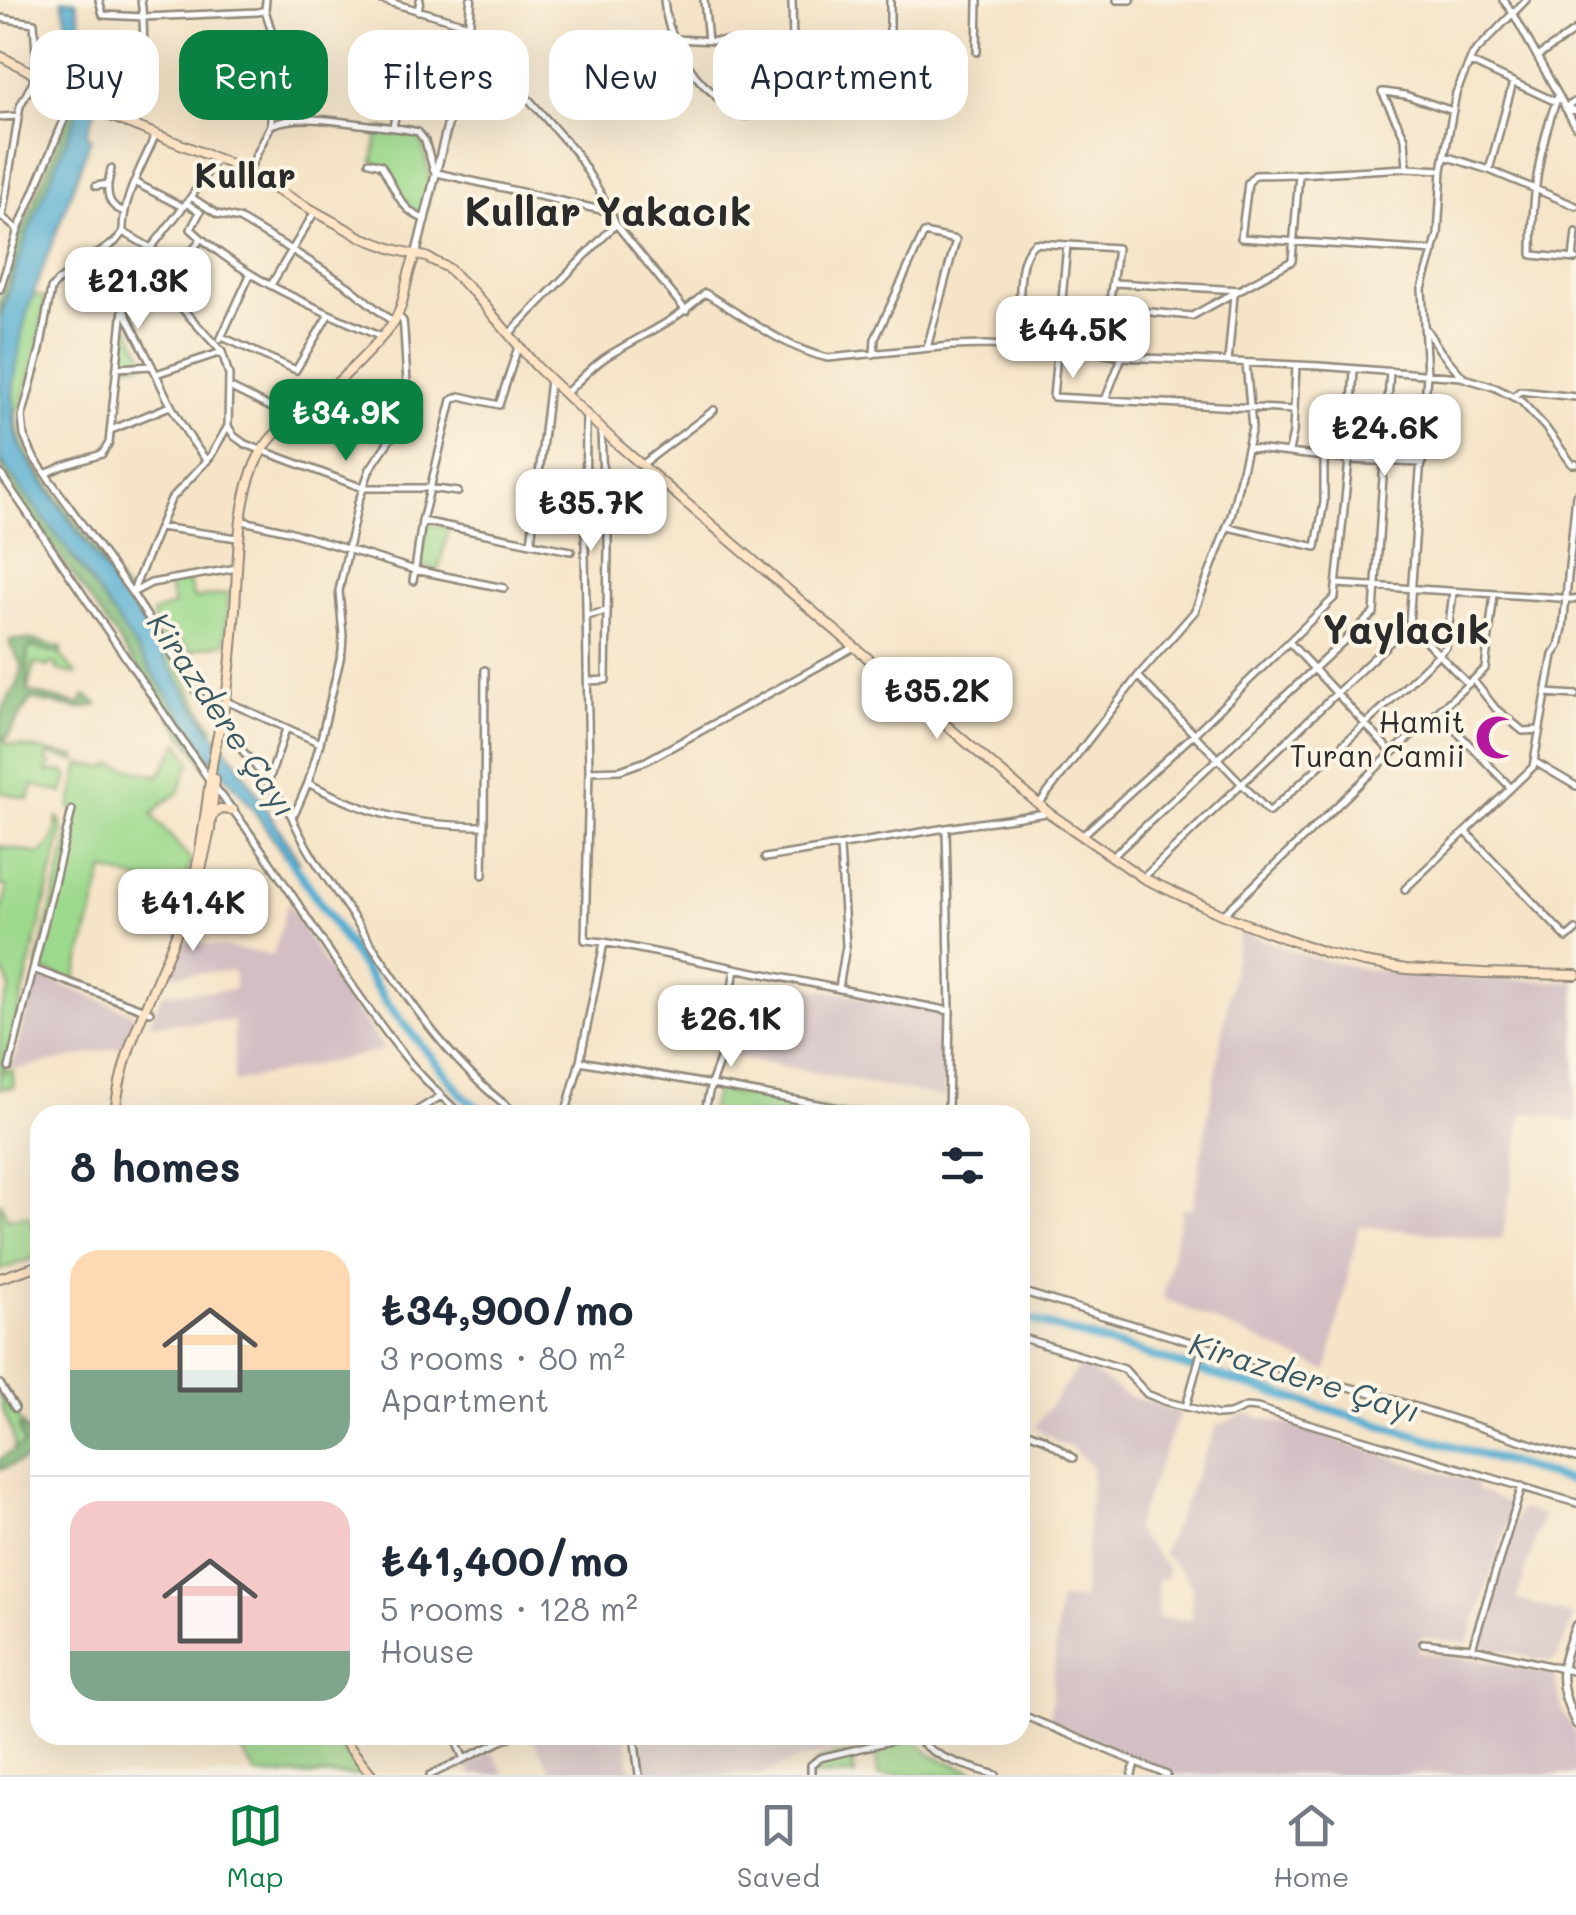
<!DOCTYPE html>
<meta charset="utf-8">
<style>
body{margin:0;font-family:Mali,sans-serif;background:#f2f2f3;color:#1f2937;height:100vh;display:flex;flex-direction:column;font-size:38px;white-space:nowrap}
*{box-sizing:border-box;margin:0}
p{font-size:32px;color:#747a83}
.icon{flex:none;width:55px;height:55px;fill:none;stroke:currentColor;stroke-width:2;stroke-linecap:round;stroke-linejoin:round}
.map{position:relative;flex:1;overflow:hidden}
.sheet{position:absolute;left:30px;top:1105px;width:1000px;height:640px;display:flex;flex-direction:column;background:#fff;border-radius:30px;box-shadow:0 10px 40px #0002}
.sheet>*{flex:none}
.top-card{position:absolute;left:30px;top:30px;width:1000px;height:90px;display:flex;gap:20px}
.price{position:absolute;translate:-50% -85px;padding:0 22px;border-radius:20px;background:#fff;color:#222;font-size:32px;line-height:65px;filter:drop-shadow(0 2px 5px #0008)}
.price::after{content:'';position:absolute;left:50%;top:60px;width:30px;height:22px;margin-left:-15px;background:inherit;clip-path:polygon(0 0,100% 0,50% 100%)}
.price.on{background:#0b8043;color:#fff}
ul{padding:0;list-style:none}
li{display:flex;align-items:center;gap:30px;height:250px;padding:0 40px}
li+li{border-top:2px solid #e0e1e3}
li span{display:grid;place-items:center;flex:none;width:280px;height:200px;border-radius:30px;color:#555}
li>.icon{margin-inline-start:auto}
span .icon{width:120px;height:120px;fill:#fffc;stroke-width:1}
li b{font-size:42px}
h2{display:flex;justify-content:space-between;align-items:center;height:120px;padding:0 40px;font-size:42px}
.chip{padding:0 35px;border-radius:30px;background:#fff;box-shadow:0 10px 40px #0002;font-size:35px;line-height:90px}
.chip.on{background:#0b8043;color:#fff}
.tabs{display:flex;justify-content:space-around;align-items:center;height:140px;border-top:2px solid #e0e1e3;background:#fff;font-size:28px;color:#747a83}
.tabs a{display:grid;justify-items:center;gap:5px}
.tabs .on{color:#0b8043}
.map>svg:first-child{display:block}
.industrial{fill:#d2bec3}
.green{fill:#9dd98d;stroke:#64825c;stroke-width:2.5}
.forest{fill:#7eb978;stroke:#547252;stroke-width:2.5}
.water{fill:#55aed2;stroke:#406c7e;stroke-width:2.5}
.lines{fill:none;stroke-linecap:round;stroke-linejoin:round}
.river{stroke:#55aed2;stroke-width:9}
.minor-casing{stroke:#90887a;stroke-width:10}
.tertiary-casing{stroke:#90887a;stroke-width:11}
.secondary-casing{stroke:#90887a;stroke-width:12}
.minor{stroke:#fff;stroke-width:5}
.tertiary{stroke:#fff;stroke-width:6}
.secondary{stroke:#ffe4c6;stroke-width:8}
.labels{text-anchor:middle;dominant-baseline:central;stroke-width:8;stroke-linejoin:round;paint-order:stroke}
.poi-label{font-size:30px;fill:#2b2b2b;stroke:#fcf5e5;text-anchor:end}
.water-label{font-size:32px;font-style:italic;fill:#3a5965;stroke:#fcf5e5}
.quarter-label{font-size:35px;font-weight:bold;fill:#2b2b2b;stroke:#fcf5e5}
.district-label{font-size:40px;font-weight:bold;fill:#2b2b2b;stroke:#fcf5e5}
</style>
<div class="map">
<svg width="1576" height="1775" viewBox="0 0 1576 1775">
<rect width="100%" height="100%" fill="#fcf5e5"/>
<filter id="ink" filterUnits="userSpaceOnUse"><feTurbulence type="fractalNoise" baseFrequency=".01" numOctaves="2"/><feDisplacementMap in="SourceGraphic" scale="20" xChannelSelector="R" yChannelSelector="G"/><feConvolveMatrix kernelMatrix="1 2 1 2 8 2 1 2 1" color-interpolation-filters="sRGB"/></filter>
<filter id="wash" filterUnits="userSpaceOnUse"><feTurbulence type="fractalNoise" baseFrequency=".0048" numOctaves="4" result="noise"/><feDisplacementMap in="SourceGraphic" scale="40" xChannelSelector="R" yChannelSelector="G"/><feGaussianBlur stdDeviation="2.25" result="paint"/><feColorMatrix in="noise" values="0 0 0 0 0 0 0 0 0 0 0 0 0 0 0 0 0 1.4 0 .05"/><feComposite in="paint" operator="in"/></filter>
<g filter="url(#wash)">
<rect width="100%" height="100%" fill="#f5e4c8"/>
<path class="industrial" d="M288 902 315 949 353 1008 385 1050 234 1082V1021L149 1024 163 993 234 990V971L170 975 184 941 273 955Z
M1240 931 1307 957 1371 970 1428 977 1576 982V1122L1523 1112 1502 1240 1359 1226 1327 1371 1163 1298 1182 1208 1192 1209Z
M39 976 130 1012 135 1016 123 1047 12 1070 34 979Z
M782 982 945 1013 944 1098 725 1055 734 997 777 1006Z
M1081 1364 1125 1395 1180 1412 1134 1529 1167 1568V1578L1158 1579V1618L1191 1620 1192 1586 1179 1569 1162 1554 1218 1423 1225 1424 1227 1421 1246 1414 1312 1431 1356 1447 1477 1483 1476 1490 1514 1505 1470 1638 1467 1643 1420 1637 1419 1652 1471 1658 1551 1673 1554 1677 1562 1709 1576 1736V1775H1175L1050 1721 1059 1599 1083 1600 1092 1468 1071 1447 1059 1444 1035 1426Z
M1524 1509 1543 1515 1517 1599 1573 1616 1557 1659 1552 1662 1477 1645 1518 1512Z
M530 1735H626L631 1775H554Z
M641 1735H908L796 1760 759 1775H642L639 1752 643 1744Z
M492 1752 505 1775H472L466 1764Z"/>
<path class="green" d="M761 90 763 109C745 113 731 113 721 97V94Z
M379 128 396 132 397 130 416 135 421 138C426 162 440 199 416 215 399 200 394 170 373 161Z
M33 294 45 298 38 348 21 407 16 410C17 430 23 444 33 461L178 666 209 722 214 726 213 732 145 627 23 451C5 404 16 342 33 294Z
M127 323 146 360 145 363 121 365Z
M428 524 449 528 438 571 419 565Z
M188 579 194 599 228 593 225 643 194 649V653L191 655 187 646 179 640 176 641 181 650 178 654 185 661 188 673 154 624 153 613 174 605 168 583Z
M30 647 60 654 76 674 57 670 58 665 50 663 48 667 34 663 28 692 27 652Z
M0 735 8 744 77 757 76 761 49 754 46 761 51 763 47 772 62 771 68 775 63 793 33 785 29 799 0 792Z
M179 742 191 762 184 776 179 793 164 802 152 815 191 860 183 892 104 870 75 981 39 969 37 965 75 815V809L70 808 80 764 106 768 113 764 159 776Z
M58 817 63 829 4 1072 12 1070 14 1087 0 1089V1011L10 989 7 978 0 968V908H3L7 887 0 885V846L39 854C51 847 59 833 56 820Z
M716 1090 849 1115H709Z
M0 1201 7 1218 29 1216 40 1240V1256L0 1270Z
M0 1393 24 1427H20L24 1444 14 1452C16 1429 0 1414 0 1393Z
M238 1735H331L362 1775H257L244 1754Z
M915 1739 930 1755 983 1775H878L876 1748Z
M850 1753 855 1775H812C812 1756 835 1756 850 1753Z"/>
<path class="forest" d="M72 107 78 110 11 280 0 318V301L19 238Z
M0 460 49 524 140 652 210 756 207 769 21 500 0 465Z
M10 640H32L62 648 60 654 36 647H30L27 652 28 692 81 705 84 696H87L98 705 79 709 31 699 5 741 0 735V722L5 702 18 685 22 665 10 645Z
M19 1427H24L40 1446V1453L0 1470V1459L24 1444Z"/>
<path class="water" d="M62 0H76L82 28 100 84 99 101 87 132 88 137 91 138 28 309 22 333 13 390 15 431 23 451 34 470 145 627 207 725 238 763 299 861 292 867 250 805 208 754 80 566 0 460V318L28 233 86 91 68 29Z"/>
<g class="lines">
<path class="river" d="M289 857 386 1002 466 1099 487 1115
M1020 1317 1576 1483"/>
</g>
</g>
<g filter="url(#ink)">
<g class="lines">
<defs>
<path id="minor" d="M99 0 103 15 144 17 258 12 265 10 266 0
M382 0 469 25
M664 0C666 32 688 74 713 93L791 85
M704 0 708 41
M792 0 793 45
M1117 0H1131
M1503 0 1513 13 1576 127
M265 10 273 36 267 73 271 101V125
M418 11 420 0
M0 18 34 23 37 69 36 76 20 106 2 217 18 230 0 289
M674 39 793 45 790 98 793 107 878 85 890 79V0
M977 52 978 0
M439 57 463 62
M1537 57 1576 30
M1470 62 1556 102
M460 74 514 87 526 96 576 153 607 204 616 224 686 311
M1382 92 1405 138 1407 168
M1384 92 1405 95 1453 111
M713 93 733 114 747 116 793 107
M1558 96C1538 149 1532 198 1532 255L1576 259
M1565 108 1576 101
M1565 108 1576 111
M0 117 18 116
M134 126C142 85 147 42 141 0
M393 127 407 55 412 56
M155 136C142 166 122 199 123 232L151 248 176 302 222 352 229 375 228 426 234 436 245 444 363 488H429L458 492
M1445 156 1489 170 1576 206
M369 162 381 165C394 185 400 212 425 219
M1489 170 1513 82
M437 173 610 212
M247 174 271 125C299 114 332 121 361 124 381 127 399 127 418 132L425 141 434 171
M1298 174 1255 175 1248 183 1241 238 1434 251
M134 182 183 207
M108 184 111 169
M96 186 108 184C107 197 110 207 123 211
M191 197 217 214 239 219 292 250 348 286 394 323
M186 203 200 212 191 229C245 280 314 307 381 337
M18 230 72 101
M123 232 115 242 58 281 51 289 40 350 22 417 24 436 34 458 132 593 203 702 208 708 222 715
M1067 245 1053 397 1294 410
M151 248 191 197 217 158
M1573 259 1576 232
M1114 283 1241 290
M271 285 314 213
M167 286 173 281 201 238
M1019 306C1021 285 1018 257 1035 243L1117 248 1109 308
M124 310 156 374
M1426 329 1441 352 1462 376
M510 333 616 224
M222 337 296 370 329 314
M220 340 250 275
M518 347 499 405 460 396 452 400 422 521 571 551
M1103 353 1109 308 1192 316 1292 261 1299 174 1407 168 1442 170
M874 354 875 339 924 233 956 240 927 348
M1228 362 1234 295
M117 368 152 366
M229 387 292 418
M565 394C578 382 591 367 606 357 643 334 671 325 705 293 742 315 786 349 828 358L951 346 986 345 1084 350 1122 357 1319 366 1461 377 1494 387 1521 401 1545 427 1572 464H1576
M1513 397 1520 391 1576 397
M1105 400 1122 357
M586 417 585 554 589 771 585 940 604 942 950 1011
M228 426 210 457 171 499 132 593 151 583 237 568
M111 430 170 406
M1247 448 1349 460 1422 463
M1289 451 1293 433 1296 365
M207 461C185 434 170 406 156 374L222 352
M643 464 714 410
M0 473 210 781C282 869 335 971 407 1059 423 1079 442 1097 461 1115
M45 474 63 466 102 454 109 443 123 308 110 277 90 260
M243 521 288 531 415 570 422 521
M159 527 238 538
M1228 527 1316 547 1324 502V456
M531 543 550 380
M413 581 415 570 504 588
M1337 584 1576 599
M587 616 607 611
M1409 624 1468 684
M1289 642 1392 753
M1138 676 1269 812 1384 707 1446 647 1453 593
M1473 680 1496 709 1523 731 1540 730
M588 681 606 680 608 548V525L604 504 601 431
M1546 693 1576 695
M226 701 320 743
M1438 712 1511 788
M223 727 261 773 291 815 295 813 308 783 320 743 342 651 343 635 339 591 358 503 370 469 393 435 404 406 407 384 404 330 403 321 398 316
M1535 762 1576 786
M589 771 620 770 646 761 854 647
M268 783 286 729
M308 783C369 815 414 826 484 826L483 875
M1039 804 1138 676 1195 611 1231 516 1252 428 1246 363
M291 815C307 853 333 887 356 921 400 987 452 1071 520 1115
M484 826 485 670
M1466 832 1567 938 1576 930
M1082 836 1193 735 1335 597 1349 460 1354 369
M1113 856 1374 613 1390 371
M765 858 946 828
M1143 878 1409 624 1427 374 1422 289 1438 235 1442 170 1456 93 1473 54 1526 0
M1405 889 1533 767 1553 655 1559 646 1563 628 1576 495
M1223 915 1392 753 1485 669 1494 594
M33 969 150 1012
M839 988 846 946 840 847
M580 1061 877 1115
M9 1068 72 810
M410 1115 441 1096
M565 1115 580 1061 604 943
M704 1115 711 1084 722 1054 735 968
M948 1115 950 1011 946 828 1046 813
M1020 1291 1308 1377 1372 1393 1576 1458
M1020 1337 1124 1369 1147 1394 1164 1401 1218 1415 1230 1414 1246 1407 1257 1408 1576 1503
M0 1384 15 1408
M1186 1407 1203 1345
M1020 1429 1043 1438 1073 1458
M1423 1643 1472 1648 1576 1672
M1472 1648 1522 1486
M1020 1714 1167 1775
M453 1735 464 1759
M634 1735 639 1775
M915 1735C933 1759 968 1766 996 1775
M430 1775 514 1735
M811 1775V1765L820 1758 915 1735
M1132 1775 1135 1762"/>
<path id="tertiary" d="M416 254 468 42 471 0
M1576 1625C1559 1669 1556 1681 1576 1724"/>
<path id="secondary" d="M0 56 27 70 72 101 228 163 361 237 393 249 426 257 448 268 474 293 536 366 616 443 1049 813 1143 878 1223 915 1270 933 1327 953 1364 962 1406 969 1484 973 1576 975
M212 816 220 809 233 810
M198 883 210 830 215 779
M115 1115C121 1039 167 972 188 900 201 859 205 815 211 773 214 747 221 723 226 698 231 668 233 638 235 608 238 561 237 500 258 458 272 429 294 421 317 401 343 378 370 352 392 325 407 303 404 277 416 254
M0 1278 40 1265
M340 1735 372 1775"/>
</defs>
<use href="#minor" class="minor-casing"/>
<use href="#tertiary" class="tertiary-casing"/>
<use href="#secondary" class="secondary-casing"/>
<use href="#minor" class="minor"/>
<use href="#tertiary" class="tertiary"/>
<use href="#secondary" class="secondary"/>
</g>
</g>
<defs>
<symbol id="mosque-bare" viewBox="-9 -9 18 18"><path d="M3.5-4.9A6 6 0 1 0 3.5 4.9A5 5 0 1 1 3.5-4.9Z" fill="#b5179e" stroke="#fcf5e5" stroke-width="2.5" paint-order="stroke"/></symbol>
</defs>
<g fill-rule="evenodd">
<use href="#mosque-bare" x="1466" y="706" width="63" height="63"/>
</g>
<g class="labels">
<g class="poi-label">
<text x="1465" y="721">Hamit<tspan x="1465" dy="34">Turan Camii</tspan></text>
</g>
<g class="water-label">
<text transform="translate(223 714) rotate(56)">Kirazdere Çayı</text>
<text transform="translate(1305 1376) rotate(17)">Kirazdere Çayı</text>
</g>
<g class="quarter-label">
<text x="245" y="174">Kullar</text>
</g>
<g class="district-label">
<text x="608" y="210">Kullar Yakacık</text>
<text x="1406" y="628">Yaylacık</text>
</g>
</g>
</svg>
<b class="price" style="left:138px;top:332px">₺21.3K</b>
<b class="price" style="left:1073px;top:381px">₺44.5K</b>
<b class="price on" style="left:346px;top:464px">₺34.9K</b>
<b class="price" style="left:1385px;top:479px">₺24.6K</b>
<b class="price" style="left:591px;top:554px">₺35.7K</b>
<b class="price" style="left:937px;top:742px">₺35.2K</b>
<b class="price" style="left:193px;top:954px">₺41.4K</b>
<b class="price" style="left:731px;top:1070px">₺26.1K</b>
<div class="top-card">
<a class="chip">Buy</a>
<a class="chip on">Rent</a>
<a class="chip">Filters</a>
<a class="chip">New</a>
<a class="chip">Apartment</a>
</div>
<section class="sheet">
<h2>8 homes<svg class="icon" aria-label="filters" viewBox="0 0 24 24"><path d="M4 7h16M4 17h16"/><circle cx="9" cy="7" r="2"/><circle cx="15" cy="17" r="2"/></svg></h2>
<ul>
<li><span style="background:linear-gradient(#ffd9b3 60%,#7fa58c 0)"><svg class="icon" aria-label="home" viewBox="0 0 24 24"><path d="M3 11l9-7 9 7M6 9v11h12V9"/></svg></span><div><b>₺34,900/mo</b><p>3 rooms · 80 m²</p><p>Apartment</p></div></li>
<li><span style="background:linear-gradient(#f6c9c9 75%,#7fa58c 0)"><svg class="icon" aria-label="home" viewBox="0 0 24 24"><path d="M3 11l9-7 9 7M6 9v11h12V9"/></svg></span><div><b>₺41,400/mo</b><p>5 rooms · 128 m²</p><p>House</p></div></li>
</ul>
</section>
</div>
<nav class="tabs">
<a class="on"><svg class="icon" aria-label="map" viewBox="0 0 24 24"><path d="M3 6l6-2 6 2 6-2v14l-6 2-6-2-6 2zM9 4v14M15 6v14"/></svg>Map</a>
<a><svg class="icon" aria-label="saved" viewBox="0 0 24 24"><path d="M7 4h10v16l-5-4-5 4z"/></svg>Saved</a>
<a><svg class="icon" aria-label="home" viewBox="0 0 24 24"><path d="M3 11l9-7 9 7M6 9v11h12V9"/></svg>Home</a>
</nav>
